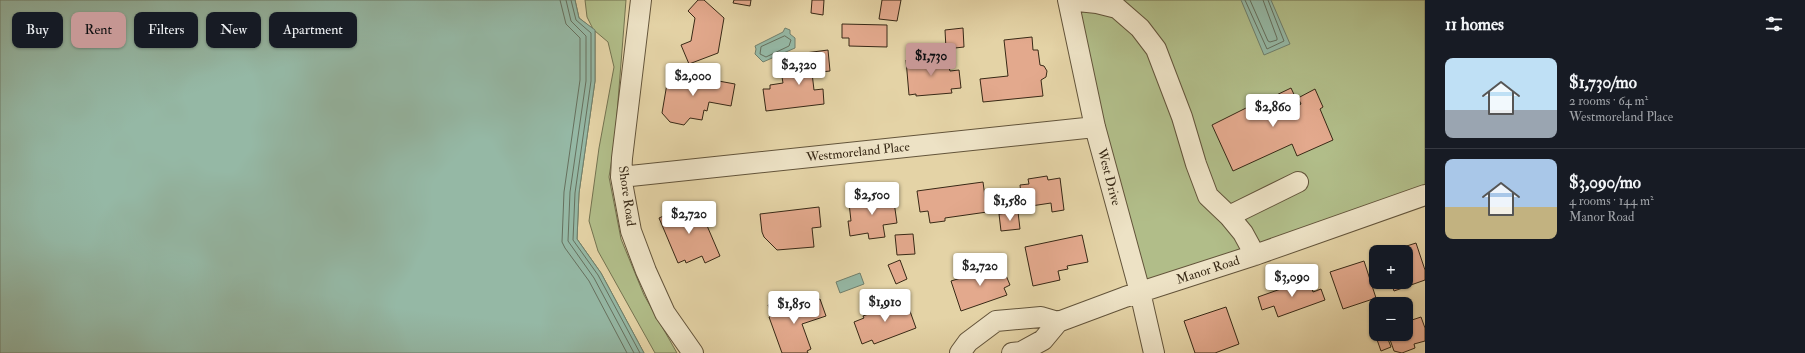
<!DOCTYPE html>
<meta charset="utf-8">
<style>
body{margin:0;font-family:"IM FELL Double Pica",serif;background:#242831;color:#f1f3f6;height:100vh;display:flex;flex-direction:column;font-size:15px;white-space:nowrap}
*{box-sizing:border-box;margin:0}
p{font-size:13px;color:#9ea1a6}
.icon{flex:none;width:22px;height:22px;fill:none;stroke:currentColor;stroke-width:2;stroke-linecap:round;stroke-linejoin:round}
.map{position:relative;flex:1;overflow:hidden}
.details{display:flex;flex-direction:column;background:#171b24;width:380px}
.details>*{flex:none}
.banner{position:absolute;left:12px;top:12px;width:380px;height:36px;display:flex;gap:8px}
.controls{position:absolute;left:1369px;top:245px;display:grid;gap:8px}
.controls a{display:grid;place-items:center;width:44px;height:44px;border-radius:8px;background:#171b24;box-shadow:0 1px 3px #0004;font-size:20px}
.price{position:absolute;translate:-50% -34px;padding:0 9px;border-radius:4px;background:#fff;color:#222;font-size:13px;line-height:26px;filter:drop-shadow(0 1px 2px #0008)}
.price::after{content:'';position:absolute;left:50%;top:24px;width:12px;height:9px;margin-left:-6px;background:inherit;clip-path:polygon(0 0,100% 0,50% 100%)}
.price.active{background:#c59692;color:#111}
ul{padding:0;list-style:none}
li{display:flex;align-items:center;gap:12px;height:100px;padding:0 20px}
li+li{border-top:1px solid #363941}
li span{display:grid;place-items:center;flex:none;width:112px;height:80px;border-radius:8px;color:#555}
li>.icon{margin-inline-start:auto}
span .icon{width:48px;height:48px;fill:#fffc;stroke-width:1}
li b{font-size:17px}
h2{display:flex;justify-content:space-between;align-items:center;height:48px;padding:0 20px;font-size:17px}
.pill{padding:0 14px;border-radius:8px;background:#171b24;box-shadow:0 1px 3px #0004;font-size:14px;line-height:36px}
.pill.active{background:#c59692;color:#111}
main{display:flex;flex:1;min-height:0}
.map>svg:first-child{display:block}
.green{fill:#b1bd89;stroke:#747350}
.water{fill:#95b8a5;stroke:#707f6c}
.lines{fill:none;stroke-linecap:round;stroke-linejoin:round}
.shore{stroke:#66705e;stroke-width:1}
.building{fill:#e3a98d;stroke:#382916}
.minor-casing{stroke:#63543a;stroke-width:22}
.minor{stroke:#ede2c5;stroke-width:20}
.labels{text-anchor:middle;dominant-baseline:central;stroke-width:3;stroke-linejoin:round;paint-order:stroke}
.street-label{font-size:13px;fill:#382916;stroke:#ede2c5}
</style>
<main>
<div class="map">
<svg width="1425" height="353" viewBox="0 0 1425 353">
<rect width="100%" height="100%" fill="#e4d3a6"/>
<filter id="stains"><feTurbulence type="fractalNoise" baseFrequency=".005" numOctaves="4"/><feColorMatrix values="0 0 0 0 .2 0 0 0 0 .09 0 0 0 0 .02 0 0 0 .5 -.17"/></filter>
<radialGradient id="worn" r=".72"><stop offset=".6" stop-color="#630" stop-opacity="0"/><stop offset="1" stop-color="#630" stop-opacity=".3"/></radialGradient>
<path class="green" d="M575 0 579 18 593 29 587 17 585 0H626L615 139 609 177 621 239 644 295 677 353H655L598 251 589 221 599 148 614 67 608 42 595 31V81L579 193 577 239 601 273 644 353H501Z
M1071 0H1425V195L1142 294Z"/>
<path class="water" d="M0 0H575L579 18 595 30V81L579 193 577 239 601 273 644 353H0Z
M1241 0H1271L1290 44 1264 55Z
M785 28 790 30V34L795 38V48L763 62 755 54 756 49 755 46 783 32Z
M860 273 864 284 840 293 836 282Z"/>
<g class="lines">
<path class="shore" d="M560 0 566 24 580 38V80L564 192 562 242 565 248 589 281 627 353
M566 0 571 21 586 36V81L570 192 568 241 594 278 634 353
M571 0 576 20 591 33V81L575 193 573 240 598 275 640 353
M1245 0 1267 49 1284 41 1268 0
M1250 0 1268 41 1270 42 1277 40V38L1263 0
M785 36 791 40 789 46 766 57 760 54 761 47Z"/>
</g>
<path class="building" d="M698 0H704L724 18 718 53 689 64 681 45 691 41 695 18 688 11Z
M734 0H751L750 6 733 3Z
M812 0H824L823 15 811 13Z
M882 0H901L897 21 879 19Z
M842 24 887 25V47L849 46V38H842Z
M963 28 964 47 946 49 945 30Z
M1032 37 1033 50H1038L1040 65 1044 66 1047 71 1046 77 1041 80 1043 96 983 102 980 79 1008 76 1004 40Z
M828 50 830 71 812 73 814 90 823 89 824 104 766 111 763 89H770V85L783 83 782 77 793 76 792 70 807 68 805 53Z
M936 50 937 62H934L935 68 949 67 950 71 959 70 961 88 951 89 952 93 916 96V94L909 95 906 60 924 58V52Z
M669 72 735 84 731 106 709 102 707 111 704 110 702 120 690 118 684 125 670 122 662 113Z
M1291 88 1299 105 1301 104 1298 98 1315 89 1323 107 1320 109 1333 140 1297 156 1292 144 1233 171 1212 125 1266 98V100Z
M1047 176 1048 180 1060 178 1064 210 1052 212 1051 203 1031 206V203L1022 204 1020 185 1029 184 1028 179Z
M983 182 987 212 945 218V221L930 223 928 211 920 212 917 191Z
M893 195 897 223 883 225 885 237 869 239 868 233 850 236 848 221H851L849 203 860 201V199Z
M689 205 691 211 699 207 720 256 705 263 702 256 686 263 685 260 678 263 659 218Z
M819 207 821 227 812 228 814 247 777 250 764 237 762 232 760 214Z
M1018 212 1020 229 1001 231 999 214Z
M913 234 915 254 897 255 895 235Z
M1082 235 1088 262 1067 266 1068 269 1058 271 1060 280 1033 286 1025 247Z
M1416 243 1425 270V280L1394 291 1391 282H1406V252H1388Z
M900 260 907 279 896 284 888 265Z
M1364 261 1376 298 1343 309 1330 272Z
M995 262 1000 275 1005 273 1010 285 1004 288 1007 295 961 311 951 281 974 274 972 271Z
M1309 279 1313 292 1321 289 1325 300 1278 317 1274 306 1262 310 1258 297Z
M820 299 826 316 802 324 811 349 807 351 808 353H782L769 317 772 316 768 305 779 300 783 312Z
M906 300 916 328 874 344 872 340 862 344 854 322 864 318 863 316Z
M1226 307 1239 344 1215 353H1195L1184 321Z
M1421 317 1425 328V341L1414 344 1415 348 1402 353 1394 351 1388 334H1406V322Z
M1375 334H1386L1391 347 1381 351Z"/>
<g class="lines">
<defs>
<path id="minor" d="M641 0 622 158 621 177 631 231 646 271 665 313 693 353
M1068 0 1095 127 1140 292 1154 353
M1068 0 1097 3 1117 8 1140 28 1156 49 1182 117 1196 164 1208 196 1229 216 1243 233 1255 255
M621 177 1095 127
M1229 216 1298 182
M960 353 968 342 996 321 1041 317 1058 322
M1012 353 1021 352 1043 340 1058 322 1125 297 1255 255 1425 195"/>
</defs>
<use href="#minor" class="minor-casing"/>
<use href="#minor" class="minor"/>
</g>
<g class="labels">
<g class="street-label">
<text transform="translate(858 152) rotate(-6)">Westmoreland Place</text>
<text transform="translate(1109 177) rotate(75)">West Drive</text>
<text transform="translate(627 196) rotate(82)">Shore Road</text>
<text transform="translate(1208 270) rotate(-18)">Manor Road</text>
</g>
</g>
<rect width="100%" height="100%" filter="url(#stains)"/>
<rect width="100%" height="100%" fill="url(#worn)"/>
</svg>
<div class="controls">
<a>+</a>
<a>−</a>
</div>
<b class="price active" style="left:931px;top:77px">$1,730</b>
<b class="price" style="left:799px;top:86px">$2,320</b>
<b class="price" style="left:693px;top:97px">$2,000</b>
<b class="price" style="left:1273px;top:128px">$2,860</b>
<b class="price" style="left:872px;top:216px">$2,500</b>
<b class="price" style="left:1010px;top:222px">$1,580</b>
<b class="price" style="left:689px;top:235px">$2,720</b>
<b class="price" style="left:980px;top:287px">$2,720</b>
<b class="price" style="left:1292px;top:298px">$3,090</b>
<b class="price" style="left:885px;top:323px">$1,910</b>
<b class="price" style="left:794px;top:325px">$1,850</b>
<div class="banner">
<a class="pill">Buy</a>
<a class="pill active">Rent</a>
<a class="pill">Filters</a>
<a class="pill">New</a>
<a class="pill">Apartment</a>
</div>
</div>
<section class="details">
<h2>11 homes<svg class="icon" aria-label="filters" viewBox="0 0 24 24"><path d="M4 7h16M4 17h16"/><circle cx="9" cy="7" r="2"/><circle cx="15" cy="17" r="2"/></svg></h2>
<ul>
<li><span style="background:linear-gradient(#bfe0f5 65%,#9aa5b1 0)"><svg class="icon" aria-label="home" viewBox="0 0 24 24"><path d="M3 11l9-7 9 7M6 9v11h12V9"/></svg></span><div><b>$1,730/mo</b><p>2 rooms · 64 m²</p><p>Westmoreland Place</p></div></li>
<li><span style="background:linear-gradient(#a9c7e8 60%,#c2b280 0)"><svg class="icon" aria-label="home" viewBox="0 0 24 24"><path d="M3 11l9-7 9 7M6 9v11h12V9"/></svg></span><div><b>$3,090/mo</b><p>4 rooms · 144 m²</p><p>Manor Road</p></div></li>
</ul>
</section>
</main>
